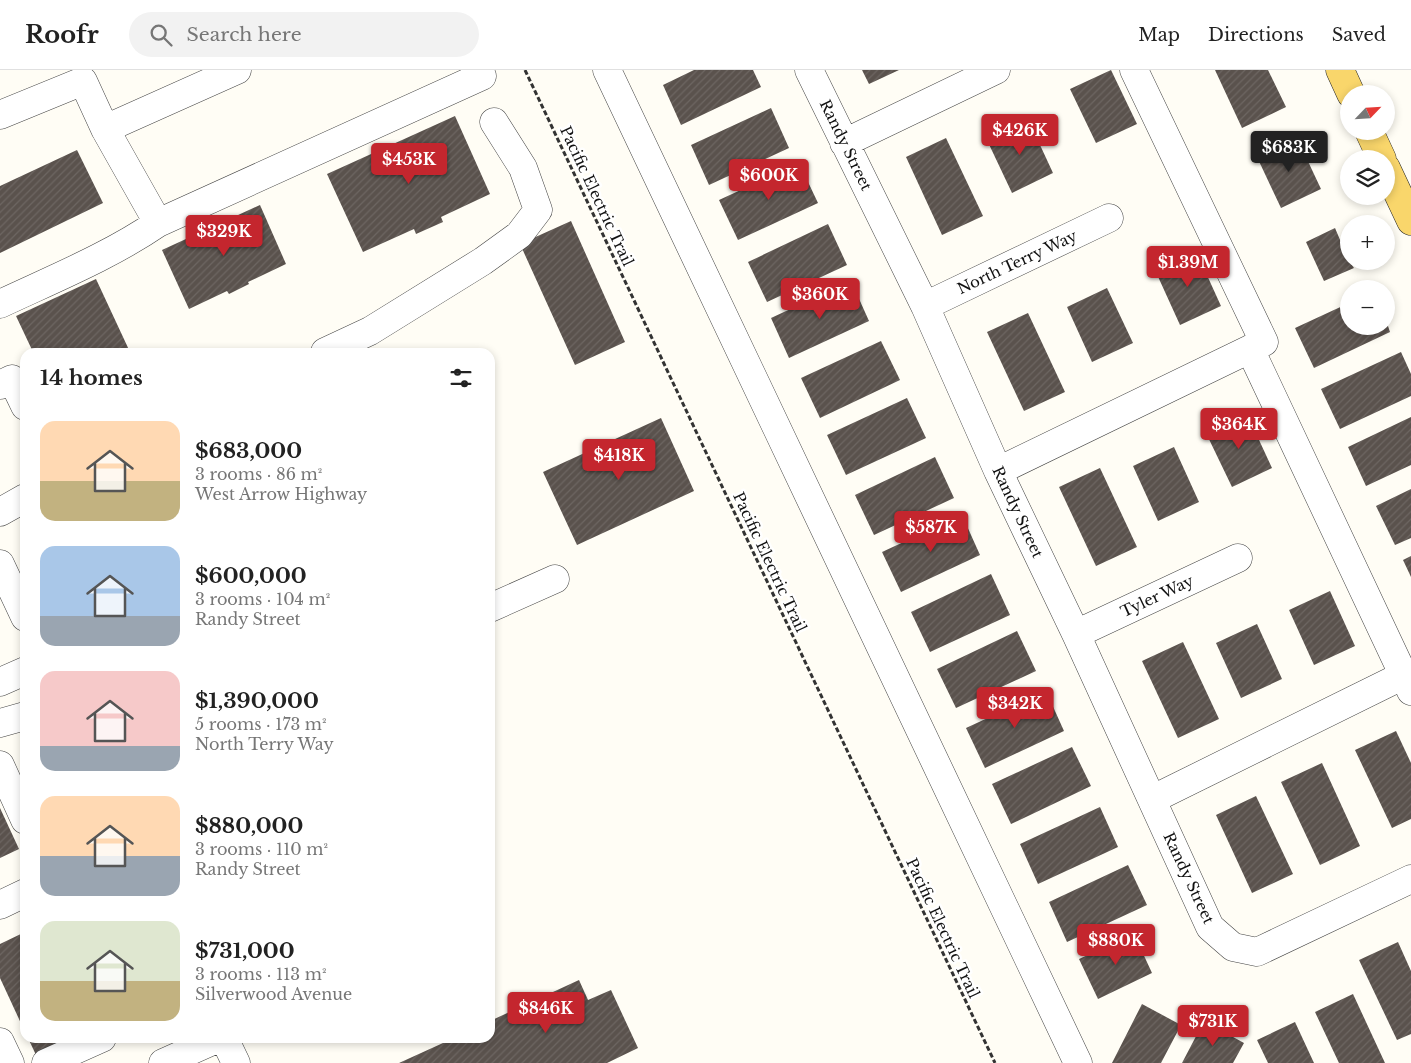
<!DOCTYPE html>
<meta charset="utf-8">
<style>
body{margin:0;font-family:"Libre Baskerville",serif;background:#f2f2f2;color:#222;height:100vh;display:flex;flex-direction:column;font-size:19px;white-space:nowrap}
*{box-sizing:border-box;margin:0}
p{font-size:16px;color:#767676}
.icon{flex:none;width:28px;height:28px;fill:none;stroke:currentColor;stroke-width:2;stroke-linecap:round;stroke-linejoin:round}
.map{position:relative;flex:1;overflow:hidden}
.sheet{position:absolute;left:20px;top:278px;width:475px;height:695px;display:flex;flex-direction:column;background:#fff;border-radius:15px;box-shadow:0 2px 8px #0003}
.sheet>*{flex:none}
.needle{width:32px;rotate:65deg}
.controls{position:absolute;left:1340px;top:15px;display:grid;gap:10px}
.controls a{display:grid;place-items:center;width:55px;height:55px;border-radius:50%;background:#fff;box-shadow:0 2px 8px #0003;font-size:25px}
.price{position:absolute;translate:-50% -42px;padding:0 11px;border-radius:5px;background:#c4262e;color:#fff;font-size:16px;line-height:32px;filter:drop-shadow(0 1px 2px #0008)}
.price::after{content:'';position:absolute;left:50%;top:30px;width:15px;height:11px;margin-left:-8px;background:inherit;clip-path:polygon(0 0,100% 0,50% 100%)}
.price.current{background:#222;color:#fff}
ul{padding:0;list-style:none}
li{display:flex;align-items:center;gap:15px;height:125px;padding:0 20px}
li span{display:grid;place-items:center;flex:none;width:140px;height:100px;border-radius:15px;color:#555}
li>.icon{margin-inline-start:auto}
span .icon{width:60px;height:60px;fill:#fffc;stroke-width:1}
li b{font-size:21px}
h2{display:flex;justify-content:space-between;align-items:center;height:60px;padding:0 20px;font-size:21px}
header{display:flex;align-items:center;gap:30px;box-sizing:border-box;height:70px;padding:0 25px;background:#fff;border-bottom:1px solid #e0e0e0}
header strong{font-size:24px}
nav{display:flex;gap:28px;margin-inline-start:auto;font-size:18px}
.search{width:350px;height:45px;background:#f2f2f2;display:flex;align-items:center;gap:12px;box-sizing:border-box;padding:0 18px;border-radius:28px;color:#767676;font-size:19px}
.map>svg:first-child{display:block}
.building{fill:url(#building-hatch)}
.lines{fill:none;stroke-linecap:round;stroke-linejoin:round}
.minor-casing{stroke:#444;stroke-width:29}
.major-casing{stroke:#222;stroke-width:29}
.path{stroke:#333;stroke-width:3;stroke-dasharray:5 2.5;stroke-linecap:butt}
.minor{stroke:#fff;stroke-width:28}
.major{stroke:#f9d66b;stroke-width:28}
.labels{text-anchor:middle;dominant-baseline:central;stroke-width:5;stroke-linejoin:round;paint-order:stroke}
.street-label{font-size:15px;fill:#111;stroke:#fff}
</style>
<header>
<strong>Roofr</strong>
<div class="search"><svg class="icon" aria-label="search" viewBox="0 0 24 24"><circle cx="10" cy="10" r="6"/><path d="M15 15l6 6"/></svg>Search here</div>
<nav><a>Map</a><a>Directions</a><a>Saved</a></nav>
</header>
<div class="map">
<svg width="1411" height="993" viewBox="0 0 1411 993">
<defs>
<pattern id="building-hatch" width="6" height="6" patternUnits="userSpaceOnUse" patternTransform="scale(1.25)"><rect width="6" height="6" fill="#5a524d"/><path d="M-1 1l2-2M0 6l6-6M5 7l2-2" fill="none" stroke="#6d6662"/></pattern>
</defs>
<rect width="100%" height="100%" fill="#fffdf5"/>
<path class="building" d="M694 0H753L761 17 681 55 663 15Z
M862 0H899L869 14Z
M1111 0 1137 54 1096 73 1070 19Z
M1215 0H1268L1286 37 1242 58Z
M771 38 789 78 709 115 691 75Z
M455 46 490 124 441 147 443 152 416 164 414 159 363 182 327 104Z
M1028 49 1053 103 1012 123 986 68Z
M946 68 983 146 942 165 906 87Z
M1297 68 1321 119 1281 138 1257 87Z
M77 80 103 133 0 183V116Z
M799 93 818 133 738 170 719 130Z
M260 135 286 194 248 212 249 214 229 224 227 221 189 239 162 180Z
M571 151 625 272 575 295 520 174Z
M828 154 847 195 767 232 748 192Z
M1335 158 1349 191 1354 198 1324 211 1306 172Z
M1196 181 1221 236 1180 255 1155 200Z
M96 209 130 282H33L16 246Z
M851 211 869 251 789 288 771 248Z
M1107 218 1133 273 1092 292 1067 237Z
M1349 233V256H1388L1390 262 1314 298 1295 258Z
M1028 243 1065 322 1024 341 987 262Z
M881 271 900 310 820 348 801 308Z
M1401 282 1411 304V326L1340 359 1321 319Z
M907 328 926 368 846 405 827 365Z
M1247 344 1272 398 1232 417 1206 363Z
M1411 347V395L1366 416 1348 377Z
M661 348 694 421 577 475 543 402Z
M1174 377 1199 432 1158 451 1133 396Z
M935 387 954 428 874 465 855 425Z
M1100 398 1137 477 1096 496 1059 417Z
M1411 419V468L1395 475 1376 436Z
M962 445 980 485 901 522 882 482Z
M1411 486V507L1403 490Z
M991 504 1010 545 930 582 911 542Z
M1330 521 1355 576 1314 595 1289 540Z
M1257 554 1282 609 1241 628 1216 573Z
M1017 561 1036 601 956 638 937 599Z
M1183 572 1219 649 1178 668 1142 591Z
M1046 621 1064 661 985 698 966 658Z
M1396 661 1411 693V749L1392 758 1355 680Z
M1072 677 1091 716 1011 754 992 714Z
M1322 693 1360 776 1320 795 1281 712Z
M1256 726 1293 804 1252 823 1216 745Z
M1100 737 1118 777 1038 814 1020 774Z
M0 738 19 779 0 788Z
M1128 795 1147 835 1067 872 1049 832Z
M25 862V962L0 908V874Z
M1134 864 1152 903 1098 929 1079 889Z
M1398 872 1411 901V964L1397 970 1359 890Z
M579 910 588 930 611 920 638 978 607 993H399L454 968H490V951Z
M1353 924 1385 993H1339L1315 942Z
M1142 934 1181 955 1161 993H1112Z
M1204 951 1244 973 1233 993H1182Z
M1295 952 1314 993H1268L1257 970Z
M28 968H74L36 985Z"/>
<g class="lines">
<defs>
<path id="minor" d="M607 0 1078 993
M809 0 925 236 998 401 1076 564 1210 857 1233 877 1257 882 1411 809
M1134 0 1264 272 1250 279
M0 45 83 11 105 59 158 153
M105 59 237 0
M844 73 996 0
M0 234C53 209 110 186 158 153L482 6 479 0
M925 236 1109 148
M325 282 370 261 483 191 519 165 538 140 523 98 494 52
M0 315 12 309 25 336
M998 401 1250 279 1411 621
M0 442 25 428
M0 494 25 547
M490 538 555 509
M1076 564 1238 488
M0 612 25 601
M0 653 25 646
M0 695 25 750
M1153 729 1404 605
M0 835 25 823
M224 968 236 993
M0 972 10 993
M46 993 102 968
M163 993 219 968"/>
<path id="major" d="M1340 0 1351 24
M1369 61 1382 89
M1386 98 1411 151"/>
</defs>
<use href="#minor" class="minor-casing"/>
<use href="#major" class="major-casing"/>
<path class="path" d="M525 0 995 993"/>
<use href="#minor" class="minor"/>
<use href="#major" class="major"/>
</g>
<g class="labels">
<g class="street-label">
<text transform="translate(846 75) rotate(64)">Randy Street</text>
<text transform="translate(597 126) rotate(65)">Pacific Electric Trail</text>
<text transform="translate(1017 192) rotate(-25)">North Terry Way</text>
<text transform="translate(1018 442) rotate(65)">Randy Street</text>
<text transform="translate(770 492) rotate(65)">Pacific Electric Trail</text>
<text transform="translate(1157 526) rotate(-25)">Tyler Way</text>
<text transform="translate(1189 808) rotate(65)">Randy Street</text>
<text transform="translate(943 858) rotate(65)">Pacific Electric Trail</text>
</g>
</g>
</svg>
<div class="controls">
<a><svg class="needle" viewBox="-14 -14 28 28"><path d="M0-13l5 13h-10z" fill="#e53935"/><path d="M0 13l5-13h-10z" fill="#767676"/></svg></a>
<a><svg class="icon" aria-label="layers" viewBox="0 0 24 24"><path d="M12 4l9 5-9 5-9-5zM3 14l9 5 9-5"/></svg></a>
<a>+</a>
<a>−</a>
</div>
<b class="price" style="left:1020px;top:86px">$426K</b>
<b class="price current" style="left:1289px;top:103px">$683K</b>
<b class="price" style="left:409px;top:115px">$453K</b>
<b class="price" style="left:769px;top:131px">$600K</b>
<b class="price" style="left:224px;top:187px">$329K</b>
<b class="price" style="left:1188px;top:218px">$1.39M</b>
<b class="price" style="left:820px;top:250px">$360K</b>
<b class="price" style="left:1239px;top:380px">$364K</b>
<b class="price" style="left:619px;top:411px">$418K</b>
<b class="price" style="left:931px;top:483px">$587K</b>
<b class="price" style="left:1015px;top:659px">$342K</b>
<b class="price" style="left:1116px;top:896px">$880K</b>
<b class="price" style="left:546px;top:964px">$846K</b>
<b class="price" style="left:1213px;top:977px">$731K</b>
<section class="sheet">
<h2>14 homes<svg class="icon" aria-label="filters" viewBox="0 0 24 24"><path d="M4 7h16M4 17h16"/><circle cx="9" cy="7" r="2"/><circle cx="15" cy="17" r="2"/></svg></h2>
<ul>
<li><span style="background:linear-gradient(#ffd9b3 60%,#c2b280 0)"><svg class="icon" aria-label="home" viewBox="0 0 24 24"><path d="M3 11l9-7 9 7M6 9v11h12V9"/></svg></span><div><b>$683,000</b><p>3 rooms · 86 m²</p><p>West Arrow Highway</p></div></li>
<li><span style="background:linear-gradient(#a9c7e8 70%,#9aa5b1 0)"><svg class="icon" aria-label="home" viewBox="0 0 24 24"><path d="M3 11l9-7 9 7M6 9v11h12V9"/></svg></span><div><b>$600,000</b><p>3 rooms · 104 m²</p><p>Randy Street</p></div></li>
<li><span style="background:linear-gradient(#f6c9c9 75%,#9aa5b1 0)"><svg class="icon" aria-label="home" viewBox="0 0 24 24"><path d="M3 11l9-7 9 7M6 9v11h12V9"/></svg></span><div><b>$1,390,000</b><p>5 rooms · 173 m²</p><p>North Terry Way</p></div></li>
<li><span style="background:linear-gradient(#ffd9b3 60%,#9aa5b1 0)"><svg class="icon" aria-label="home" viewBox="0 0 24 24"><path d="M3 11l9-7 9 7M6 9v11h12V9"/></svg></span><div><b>$880,000</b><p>3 rooms · 110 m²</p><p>Randy Street</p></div></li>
<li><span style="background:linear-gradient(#dfe7d0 60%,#c2b280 0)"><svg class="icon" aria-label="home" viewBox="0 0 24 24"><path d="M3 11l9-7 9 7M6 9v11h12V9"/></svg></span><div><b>$731,000</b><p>3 rooms · 113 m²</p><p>Silverwood Avenue</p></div></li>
</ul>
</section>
</div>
